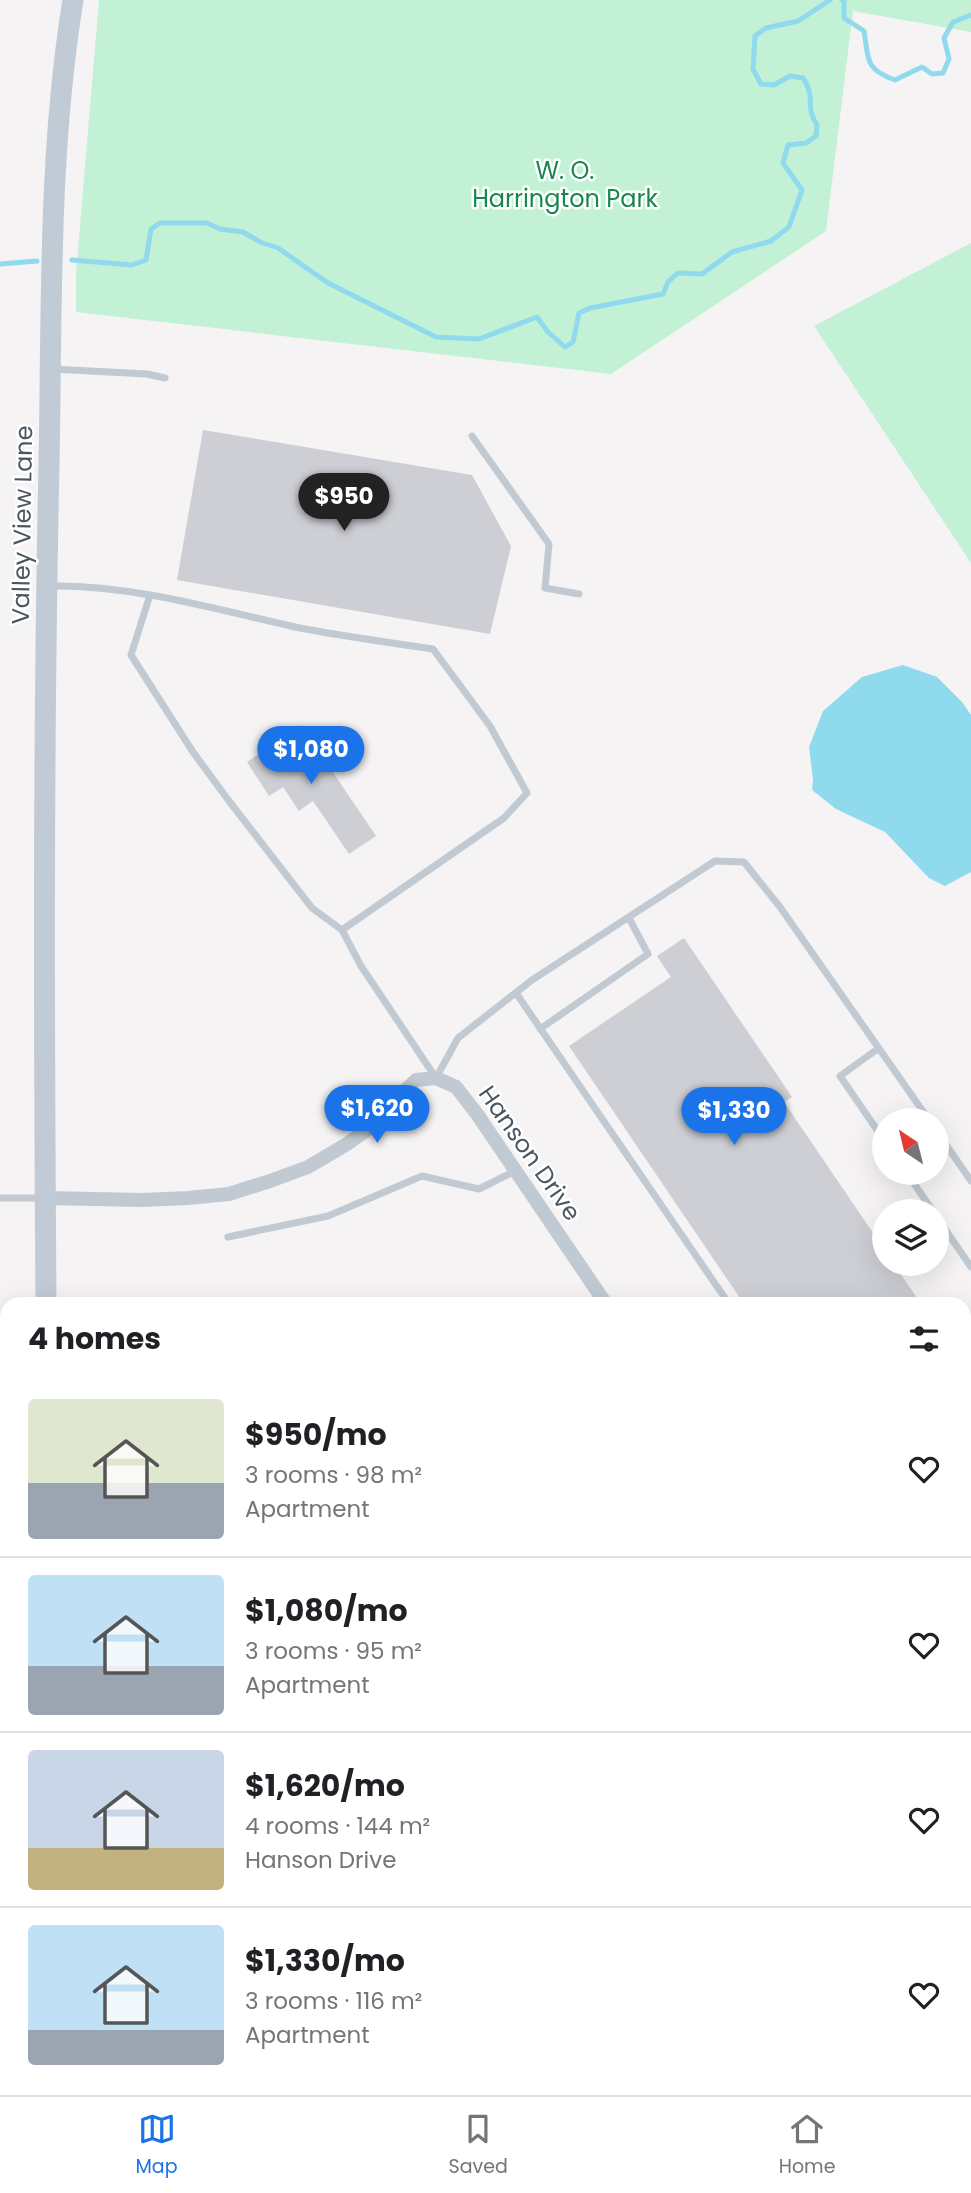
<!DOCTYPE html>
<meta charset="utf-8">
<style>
body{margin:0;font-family:Poppins,sans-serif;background:#f2f2f2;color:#202124;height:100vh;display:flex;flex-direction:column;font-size:26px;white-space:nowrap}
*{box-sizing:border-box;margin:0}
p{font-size:23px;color:#757577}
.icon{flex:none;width:38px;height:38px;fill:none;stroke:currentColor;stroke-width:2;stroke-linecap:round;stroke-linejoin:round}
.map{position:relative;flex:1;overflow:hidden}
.details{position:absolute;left:0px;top:1297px;width:971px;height:800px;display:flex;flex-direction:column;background:#fff;border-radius:21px 21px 0 0;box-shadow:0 7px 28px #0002}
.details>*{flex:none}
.needle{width:46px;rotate:325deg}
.buttons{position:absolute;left:872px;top:1108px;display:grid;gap:14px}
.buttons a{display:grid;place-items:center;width:77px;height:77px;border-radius:50%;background:#fff;box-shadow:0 7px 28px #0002;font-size:35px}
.price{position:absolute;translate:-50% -60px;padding:0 16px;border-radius:24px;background:#1a73e8;color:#fff;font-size:23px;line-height:46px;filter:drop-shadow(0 2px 4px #0008)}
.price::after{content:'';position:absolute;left:50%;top:42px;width:21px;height:16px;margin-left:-10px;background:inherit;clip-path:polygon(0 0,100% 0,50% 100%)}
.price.current{background:#222;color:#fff}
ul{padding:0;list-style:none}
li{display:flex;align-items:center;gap:21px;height:175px;padding:0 28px}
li+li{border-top:2px solid #e0e0e0}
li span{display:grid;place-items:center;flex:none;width:196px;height:140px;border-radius:7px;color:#555}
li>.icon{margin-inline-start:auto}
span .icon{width:84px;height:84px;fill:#fffc;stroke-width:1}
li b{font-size:30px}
h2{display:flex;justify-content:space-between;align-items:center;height:84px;padding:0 28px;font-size:30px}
.tabs{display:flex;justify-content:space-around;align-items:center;height:98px;border-top:2px solid #e0e0e0;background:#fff;font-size:19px;color:#757577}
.tabs a{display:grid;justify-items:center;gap:4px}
.tabs .current{color:#1a73e8}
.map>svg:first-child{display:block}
.green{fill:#c3f1d5}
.water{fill:#90daee}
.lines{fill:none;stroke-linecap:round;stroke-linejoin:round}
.stream{stroke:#90daee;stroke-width:5}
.building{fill:#cdcfd5}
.service{stroke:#c1cad2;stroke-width:7}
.minor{stroke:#c1cad2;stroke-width:14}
.secondary{stroke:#c1cbd6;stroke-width:21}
.labels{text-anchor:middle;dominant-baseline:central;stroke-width:5;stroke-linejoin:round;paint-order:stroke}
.park-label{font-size:24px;fill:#17864f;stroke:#fff}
.street-label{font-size:24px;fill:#4a5661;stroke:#fff}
</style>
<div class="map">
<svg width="971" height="2095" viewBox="0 0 971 2095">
<rect width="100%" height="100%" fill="#f5f3f3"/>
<path class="green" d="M99 0H971V32L853 11 826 231 611 374 76 312V274Z
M971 243V563L814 326Z"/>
<path class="water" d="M903 665 937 677 962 702 971 715V872L945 886 929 878 885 832 836 809 812 790 813 780 809 747 823 711 862 677Z"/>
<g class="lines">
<path class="stream" d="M842 0H844V18L864 31C869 59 864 69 895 80L922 67 932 74 943 73 949 59 944 38 953 22 971 15
M72 260 132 265 146 260 151 229 160 223H207L220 229 243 232 260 242 278 248 328 283 436 337 479 339 537 317 548 332 565 347 573 342 579 313 590 308 663 294 668 282 678 273 702 274 732 252 771 241 789 227 802 190 783 163 788 145 806 143 816 136 817 125C804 105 817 99 803 78L790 76 774 85 761 84 753 69 755 36 766 28 798 21 830 0
M0 264 37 261"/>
</g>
<path class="building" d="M203 430 472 475 511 546 490 634 177 580Z
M301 725 376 836 349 854 313 801 299 811 283 787 269 796 247 762Z
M684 938 792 1097 784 1102 884 1249V1264H894L921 1304H744L569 1046 671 977 657 956Z
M971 1627V1657L964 1647V1631Z
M971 2063V2095H963L959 2090H964V2067Z"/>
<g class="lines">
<path class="service" d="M52 369 147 374 165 378
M472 436 549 544 545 588 579 594
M51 586C133 585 215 609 295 627 340 636 387 642 433 649L490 726 527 793 504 818 342 930 312 908 229 801 193 752 131 655 150 595
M342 930 361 966 436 1078 458 1038 532 980 715 861 744 862 780 907 929 1120
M516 993 729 1304
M540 1029 648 954 629 918
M879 1048 840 1076 884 1140
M936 1130 971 1181
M906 1172 933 1211
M0 1198H45
M936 1216 971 1267
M228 1237 328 1216 422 1176 479 1189 515 1171
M964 1334 971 1329
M964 1427 971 1422
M964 1692 971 1701
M964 1751 971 1747
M235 2090 237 2095
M617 2090 621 2095
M914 2090 918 2095
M872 2095 879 2090"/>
<path class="minor" d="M45 1198 142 1200 188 1198 229 1194 270 1181 308 1167 347 1144 378 1122 398 1097 416 1080 436 1078 456 1087 477 1114 606 1304
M964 1824 971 1833"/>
<path class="secondary" d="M46 1304C44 1024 43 744 49 464 52 309 48 154 73 0
M87 2090 89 2095
M127 2090 129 2095"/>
</g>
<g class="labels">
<g class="park-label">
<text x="565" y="170">W. O.<tspan x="565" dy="28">Harrington Park</tspan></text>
</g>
<g class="street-label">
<text transform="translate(22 525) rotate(-89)">Valley View Lane</text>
<text transform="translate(530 1153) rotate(55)">Hanson Drive</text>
</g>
</g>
</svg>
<div class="buttons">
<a><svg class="needle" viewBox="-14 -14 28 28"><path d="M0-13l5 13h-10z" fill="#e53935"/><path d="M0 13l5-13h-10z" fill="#757577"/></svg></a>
<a><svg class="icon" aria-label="layers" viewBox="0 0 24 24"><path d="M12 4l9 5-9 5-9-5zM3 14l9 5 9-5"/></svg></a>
</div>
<b class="price current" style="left:344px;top:533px">$950</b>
<b class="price" style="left:311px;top:786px">$1,080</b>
<b class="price" style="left:377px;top:1145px">$1,620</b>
<b class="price" style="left:734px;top:1147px">$1,330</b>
<section class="details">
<h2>4 homes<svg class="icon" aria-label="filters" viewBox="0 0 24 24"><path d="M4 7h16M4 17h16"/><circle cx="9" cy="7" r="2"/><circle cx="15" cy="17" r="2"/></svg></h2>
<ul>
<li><span style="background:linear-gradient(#dfe7d0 60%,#9aa5b1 0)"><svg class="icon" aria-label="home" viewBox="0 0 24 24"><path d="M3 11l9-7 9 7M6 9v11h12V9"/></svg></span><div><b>$950/mo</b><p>3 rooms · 98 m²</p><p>Apartment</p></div><svg class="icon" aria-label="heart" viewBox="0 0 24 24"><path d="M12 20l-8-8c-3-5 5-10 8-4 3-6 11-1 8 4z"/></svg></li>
<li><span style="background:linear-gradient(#bfe0f5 65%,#9aa5b1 0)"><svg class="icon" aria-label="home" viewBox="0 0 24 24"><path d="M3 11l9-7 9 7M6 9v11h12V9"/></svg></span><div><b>$1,080/mo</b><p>3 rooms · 95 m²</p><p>Apartment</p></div><svg class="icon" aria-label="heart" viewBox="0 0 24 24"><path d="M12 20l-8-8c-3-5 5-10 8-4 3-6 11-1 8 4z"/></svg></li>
<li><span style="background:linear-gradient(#c9d6e8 70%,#c2b280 0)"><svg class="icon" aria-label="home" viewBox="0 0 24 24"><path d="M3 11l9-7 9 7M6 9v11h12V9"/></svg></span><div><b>$1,620/mo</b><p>4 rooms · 144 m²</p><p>Hanson Drive</p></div><svg class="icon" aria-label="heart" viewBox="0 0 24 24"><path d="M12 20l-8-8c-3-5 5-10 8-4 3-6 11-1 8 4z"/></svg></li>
<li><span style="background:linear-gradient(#bfe0f5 75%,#9aa5b1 0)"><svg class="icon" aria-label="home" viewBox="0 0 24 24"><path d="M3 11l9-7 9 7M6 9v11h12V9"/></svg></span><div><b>$1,330/mo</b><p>3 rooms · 116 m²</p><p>Apartment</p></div><svg class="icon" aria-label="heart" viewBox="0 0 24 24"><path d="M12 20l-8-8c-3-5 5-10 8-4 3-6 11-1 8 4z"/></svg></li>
</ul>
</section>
</div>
<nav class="tabs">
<a class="current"><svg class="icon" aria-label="map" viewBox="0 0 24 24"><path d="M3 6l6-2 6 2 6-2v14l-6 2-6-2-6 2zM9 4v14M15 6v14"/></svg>Map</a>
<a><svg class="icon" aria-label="saved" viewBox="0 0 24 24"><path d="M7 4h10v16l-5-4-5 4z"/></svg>Saved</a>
<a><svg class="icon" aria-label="home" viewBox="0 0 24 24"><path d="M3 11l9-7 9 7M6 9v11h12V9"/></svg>Home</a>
</nav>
